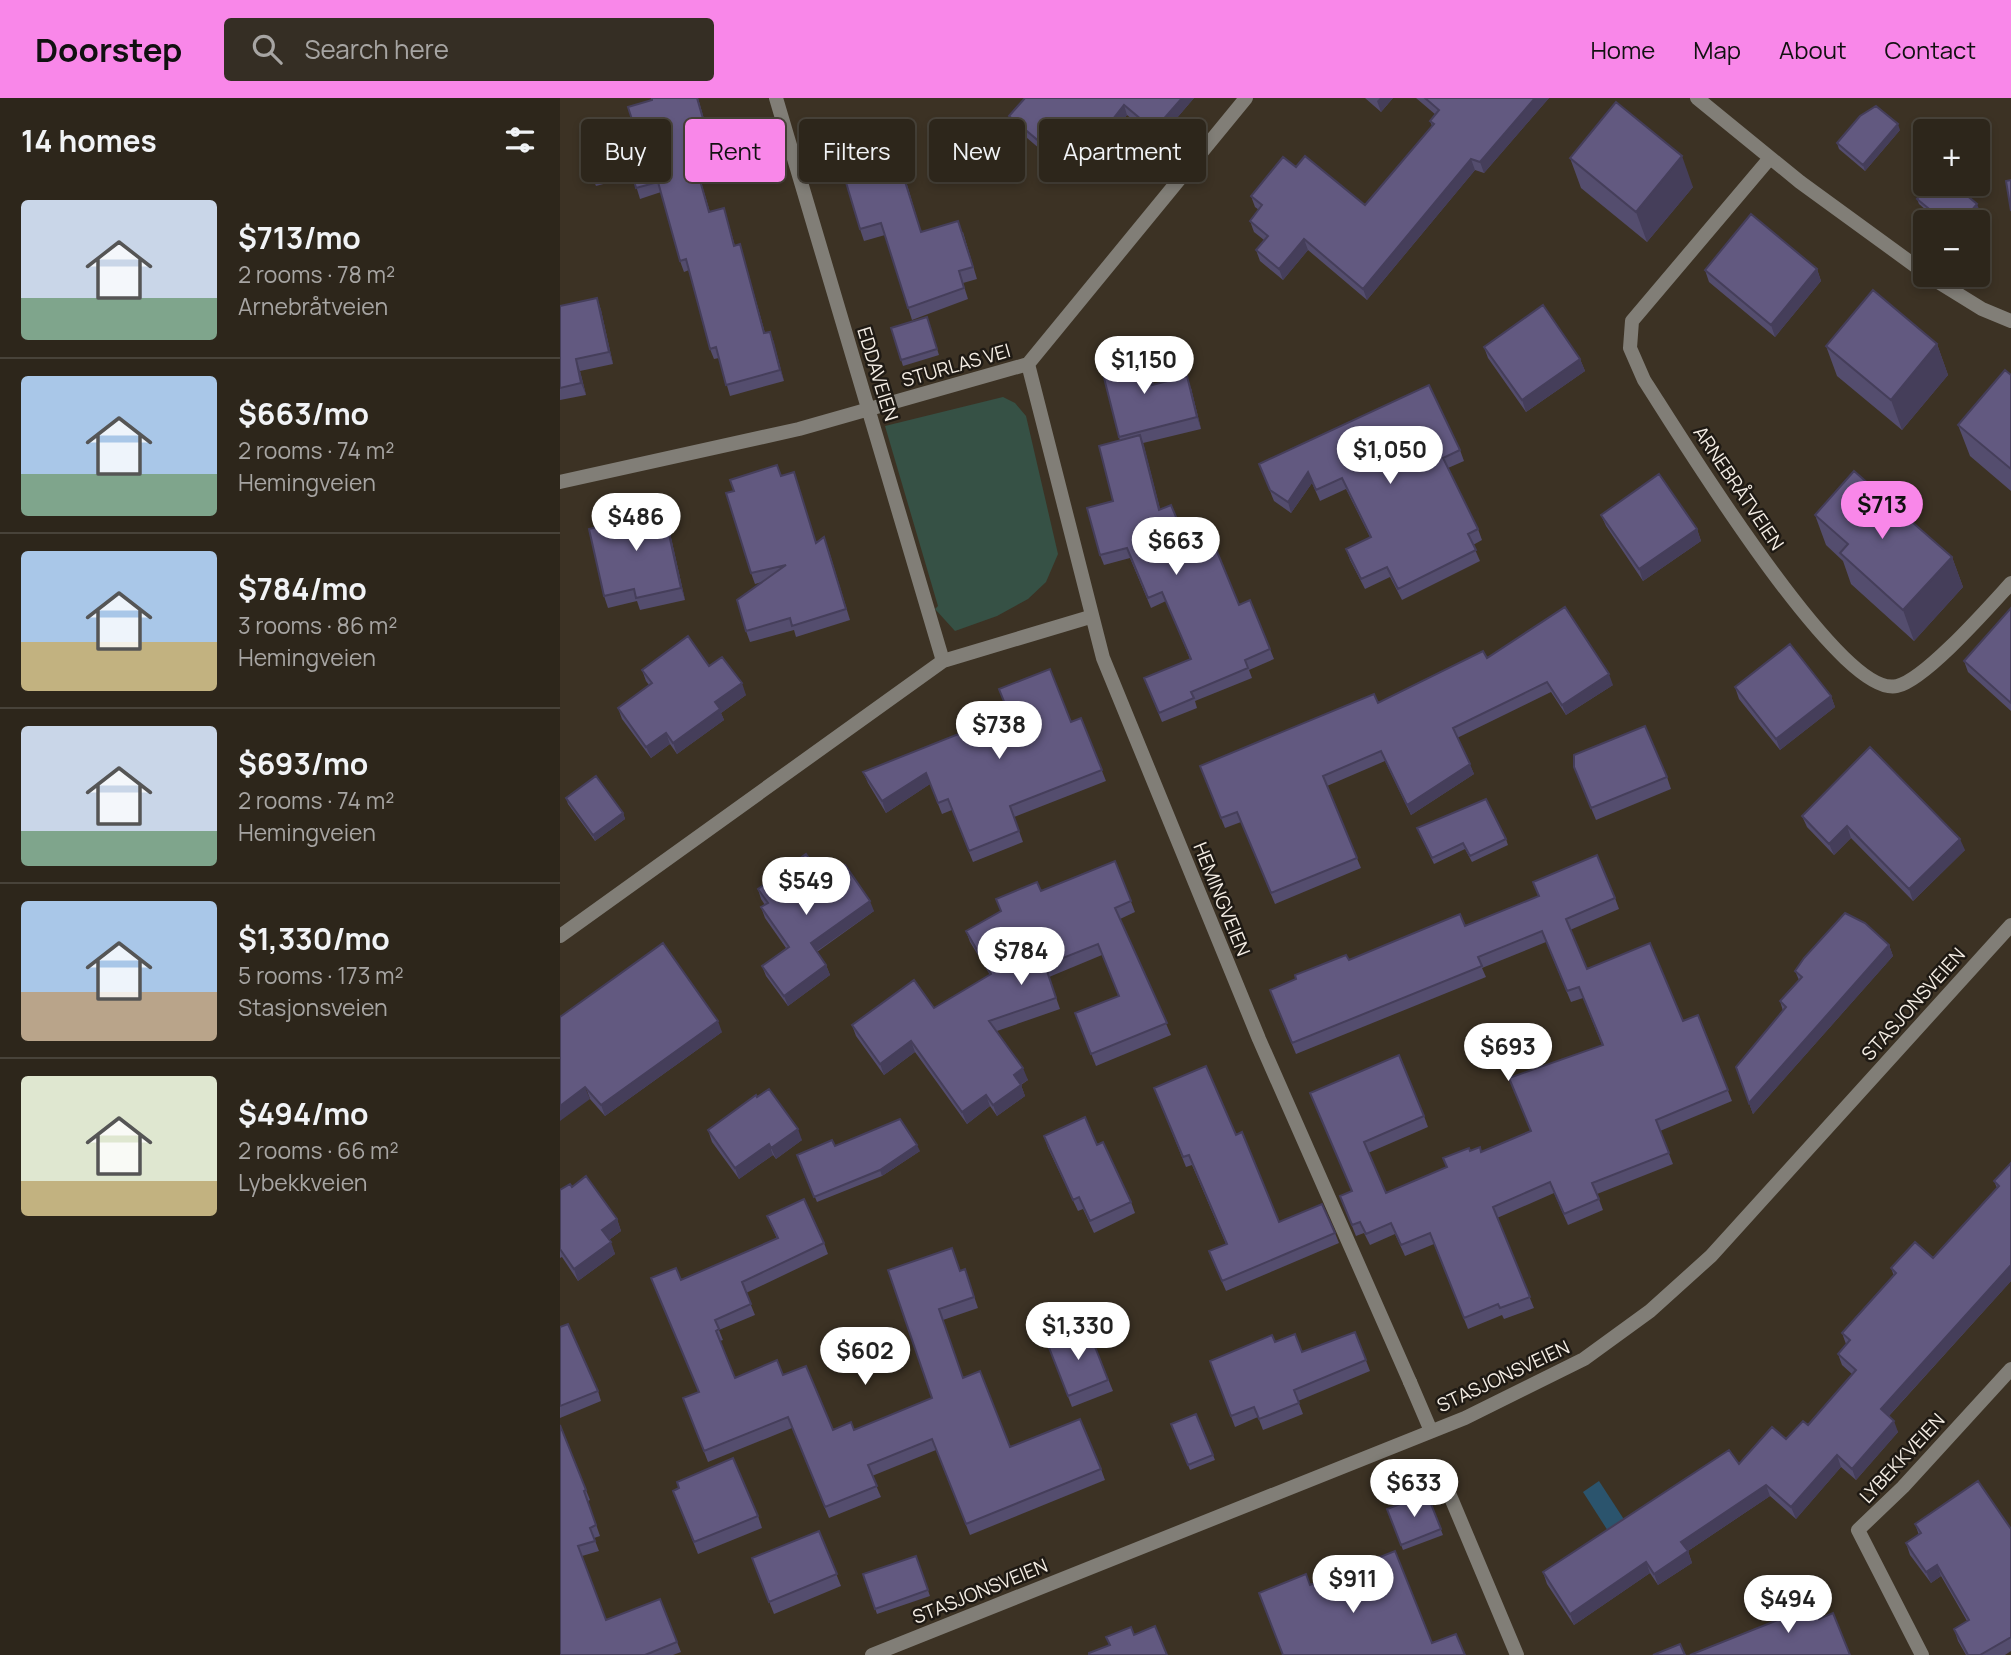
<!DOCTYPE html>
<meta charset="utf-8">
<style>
body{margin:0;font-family:Manrope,sans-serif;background:#352e24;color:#f1f3f6;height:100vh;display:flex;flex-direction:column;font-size:26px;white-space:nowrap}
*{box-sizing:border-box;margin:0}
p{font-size:23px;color:#a7a5a3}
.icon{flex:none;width:38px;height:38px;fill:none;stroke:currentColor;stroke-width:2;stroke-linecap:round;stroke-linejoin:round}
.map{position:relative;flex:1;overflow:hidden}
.sheet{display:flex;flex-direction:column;background:#2d261b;width:560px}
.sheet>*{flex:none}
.banner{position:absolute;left:21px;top:21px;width:665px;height:63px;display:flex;gap:14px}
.buttons{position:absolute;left:1353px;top:21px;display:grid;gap:14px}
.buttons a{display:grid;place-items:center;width:77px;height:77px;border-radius:7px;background:#2d261b;box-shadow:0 4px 10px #0003,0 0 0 2px #48433a;font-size:35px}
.price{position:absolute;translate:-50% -60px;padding:0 16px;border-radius:24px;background:#fff;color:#222;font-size:23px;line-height:46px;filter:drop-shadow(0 2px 4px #0008)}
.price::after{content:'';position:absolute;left:50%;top:42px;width:21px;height:16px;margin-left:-10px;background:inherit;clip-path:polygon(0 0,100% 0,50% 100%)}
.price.active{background:#f987e9;color:#111}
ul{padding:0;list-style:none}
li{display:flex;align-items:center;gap:21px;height:175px;padding:0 21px}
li+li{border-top:2px solid #48433a}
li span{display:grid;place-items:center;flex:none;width:196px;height:140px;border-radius:7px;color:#555}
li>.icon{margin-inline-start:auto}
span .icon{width:84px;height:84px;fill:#fffc;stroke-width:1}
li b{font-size:30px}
h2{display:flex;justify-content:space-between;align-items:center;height:84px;padding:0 21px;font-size:30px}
.chip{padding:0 24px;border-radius:7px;background:#2d261b;box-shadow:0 4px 10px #0003,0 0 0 2px #48433a;font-size:24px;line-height:63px}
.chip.active{background:#f987e9;color:#111}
header{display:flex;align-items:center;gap:42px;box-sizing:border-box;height:98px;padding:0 35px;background:#f987e9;color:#111}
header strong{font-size:33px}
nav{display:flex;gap:38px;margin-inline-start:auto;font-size:24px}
.search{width:490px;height:63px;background:#352e24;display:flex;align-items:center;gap:18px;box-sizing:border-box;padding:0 24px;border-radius:7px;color:#a7a5a3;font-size:26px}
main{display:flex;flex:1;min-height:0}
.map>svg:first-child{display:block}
.green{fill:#365145}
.water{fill:#2b546d}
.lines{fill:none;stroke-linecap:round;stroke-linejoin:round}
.pedestrian{stroke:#817e77;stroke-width:14}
.minor{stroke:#817e77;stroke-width:14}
.tertiary{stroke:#817e77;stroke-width:14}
.wall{fill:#544d6e}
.shaded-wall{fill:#453e5a}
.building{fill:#625980;stroke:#453e5a;stroke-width:2}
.labels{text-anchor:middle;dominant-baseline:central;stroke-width:5;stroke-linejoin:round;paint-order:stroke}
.street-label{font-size:19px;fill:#f4ede4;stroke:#1f1a14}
</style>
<header>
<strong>Doorstep</strong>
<div class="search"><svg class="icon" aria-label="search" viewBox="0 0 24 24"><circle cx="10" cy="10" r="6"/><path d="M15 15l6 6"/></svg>Search here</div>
<nav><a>Home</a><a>Map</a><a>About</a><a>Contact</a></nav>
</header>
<main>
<section class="sheet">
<h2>14 homes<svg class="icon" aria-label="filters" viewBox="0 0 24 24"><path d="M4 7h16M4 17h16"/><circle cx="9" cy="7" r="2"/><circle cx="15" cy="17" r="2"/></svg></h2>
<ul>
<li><span style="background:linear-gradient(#c9d6e8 70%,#7fa58c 0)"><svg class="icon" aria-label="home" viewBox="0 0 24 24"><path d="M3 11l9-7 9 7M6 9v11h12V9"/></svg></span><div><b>$713/mo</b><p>2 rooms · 78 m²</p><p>Arnebråtveien</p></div></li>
<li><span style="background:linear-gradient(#a9c7e8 70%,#7fa58c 0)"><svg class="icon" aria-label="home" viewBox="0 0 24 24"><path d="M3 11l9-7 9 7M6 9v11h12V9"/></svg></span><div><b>$663/mo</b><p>2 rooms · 74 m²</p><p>Hemingveien</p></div></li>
<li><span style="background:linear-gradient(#a9c7e8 65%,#c2b280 0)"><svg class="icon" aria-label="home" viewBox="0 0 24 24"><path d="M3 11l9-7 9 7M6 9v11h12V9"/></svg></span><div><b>$784/mo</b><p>3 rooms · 86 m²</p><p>Hemingveien</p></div></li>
<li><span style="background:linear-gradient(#c9d6e8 75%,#7fa58c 0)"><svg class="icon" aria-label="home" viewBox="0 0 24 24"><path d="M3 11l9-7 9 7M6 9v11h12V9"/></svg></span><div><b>$693/mo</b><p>2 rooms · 74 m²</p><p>Hemingveien</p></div></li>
<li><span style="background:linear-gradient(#a9c7e8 65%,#b9a48a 0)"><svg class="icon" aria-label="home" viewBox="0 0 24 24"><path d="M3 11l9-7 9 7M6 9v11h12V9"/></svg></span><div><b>$1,330/mo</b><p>5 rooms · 173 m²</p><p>Stasjonsveien</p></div></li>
<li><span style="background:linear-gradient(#dfe7d0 75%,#c2b280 0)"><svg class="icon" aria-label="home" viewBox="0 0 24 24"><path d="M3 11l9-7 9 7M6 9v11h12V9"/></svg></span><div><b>$494/mo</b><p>2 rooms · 66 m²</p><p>Lybekkveien</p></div></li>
</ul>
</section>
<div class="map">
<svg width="1451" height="1557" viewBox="0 0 1451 1557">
<rect width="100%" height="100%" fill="#3c3224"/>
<path class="green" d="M443 299 455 305 466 318 498 456 486 484 468 501 437 518 395 533 375 511 378 508 325 328Z"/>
<path class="water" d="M1039 1383 1065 1423 1048 1433 1023 1394Z"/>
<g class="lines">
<path class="pedestrian" d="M850 1284 871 1333"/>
<path class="minor" d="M216 0 383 563
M1137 0 1240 84 1365 175
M1210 60 1072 223 1070 250 1084 282C1116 331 1280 602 1337 588 1365 582 1429 509 1451 485
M1367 177 1422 211 1451 223
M468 266 543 560 699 941 850 1284
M0 384 239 331 468 266 686 0
M0 838 383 563 530 519
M886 1388 957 1557
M1362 1557 1298 1432 1343 1389 1451 1271"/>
<path class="tertiary" d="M312 1557 905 1320 1024 1261 1090 1213 1151 1158 1451 827"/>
</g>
<path class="wall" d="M92 0H138L152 49 132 54 150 114 164 110 175 148 180 146 205 235 210 234 224 283 170 298 159 260 154 261 150 251 129 172 124 174 120 163 101 94 80 101 73 78 36 88 32 78 75 31 92 2Z
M465 0H634L598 42 567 17 516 82 453 28 449 18Z
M805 0H833L821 14Z
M856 0H989L924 75 915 72 807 202 748 152 723 182 700 163 696 152 704 142 694 134 690 123 699 112 695 109 691 98 736 69 805 107 872 28 870 23 876 17Z
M1340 32 1305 73 1279 51 1277 45Z
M1010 60 1133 89 1087 144 1021 90Z
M341 66 361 134H403L417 181 403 185 408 201 352 222 325 137 304 143 300 131Z
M1357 101 1419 111 1409 124H1380L1359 106Z
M1257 171 1261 183 1215 239 1149 184 1145 172Z
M37 200 41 212 53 266 20 273 26 297 0 302V208Z
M367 219 379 257 343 268 331 230Z
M1377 246 1388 277 1342 332 1277 278 1266 248Z
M924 249 1020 261 1025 273 966 314 928 260Z
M588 264 594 287 631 290 641 331 583 345 600 411 621 431 679 507 710 551 714 561 689 572 692 580 635 603 637 610 602 624 584 580 630 561 606 503 591 510 570 460 544 467 540 457 553 403 560 343 559 339Z
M1451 277V393L1410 358 1398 327Z
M900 352 904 363 888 370 918 431 922 442 913 447 920 463 842 502 830 479 805 491 790 462 786 451 810 439 786 391 760 403 752 385 731 415 714 403 699 366Z
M234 374 256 444 268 450 290 522 236 539 234 532 190 544 186 533 202 484 195 486 191 475 221 378Z
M106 417 125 502 80 512 77 503 48 510 44 498 59 424Z
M1041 417 1137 431 1141 443 1083 483 1046 428Z
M1255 417 1392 459 1403 489 1354 543 1291 486 1283 463 1266 447Z
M1451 510V613L1408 574 1404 563Z
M927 560 1053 587 1006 617 991 594 897 640 914 676 851 717 825 663 767 688 801 770 715 806 681 724 665 730 644 679Z
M149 568 186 597 161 615 164 622 117 656 110 646 91 660 62 621 58 610 89 587 86 583 82 572Z
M1175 589 1271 598 1275 609 1220 652 1179 601Z
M521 620 546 683 454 719 463 744 413 764 392 712 382 716 370 686 326 715 308 685 303 674 511 624Z
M1014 669 1107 679 1111 691 1036 722Z
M6 700 63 715 65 721 35 743 8 706Z
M1242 718 1405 752 1353 803 1291 740 1274 757 1247 729Z
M857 730 946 741 948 747 912 764 905 751 874 766Z
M555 763 575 814 560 821 611 937 536 968 515 915 559 898 542 857 489 879 500 911 437 933 468 982 461 987 465 998 437 1018 430 1008 407 1026 355 954 324 977 296 938 292 927 374 910 430 877 410 844 406 833 481 793Z
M264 781 314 813 257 854 266 867 270 877 228 908 206 878 202 868 226 850 205 820 201 809 205 807 201 801 198 791Z
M973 784 1055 800 1059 811 1010 832 1027 871 1123 923 1138 917 1172 1003 1100 1033 1113 1066 1037 1096 1043 1112 1008 1127 994 1095 937 1120 974 1210 944 1221 942 1217 908 1231 874 1146 845 1158 835 1136 810 1147 804 1135 796 1138 780 1098 792 1093 750 995 864 1018 868 1029 808 1055 826 1095 886 1069 910 1053 921 1054 970 1033 1042 947 1023 900 1011 904 986 844 922 870 926 879 736 956 714 903 789 862 905 828 979 799Z
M1329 847 1333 858 1193 1016 1176 969 1223 913 1220 903 1239 882 1235 873Z
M0 919 162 934 45 1018 30 1001Z
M594 990 676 1037 719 1124 775 1135 779 1145 666 1193 653 1163 666 1146 632 1067 626 1069Z
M148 1032 242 1042 216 1061 213 1057 179 1081 152 1044Z
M484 1038 571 1104 575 1115 534 1135 523 1111 518 1113 488 1050Z
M275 1048 360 1053 322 1078 257 1104 237 1057Z
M1451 1065V1183L1329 1318 1338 1334 1296 1382 1281 1369 1236 1421 1210 1398 1128 1453 1132 1465 1098 1487 1090 1475 1014 1527 987 1486 983 1474 1226 1341 1248 1327 1293 1277 1282 1267 1278 1256 1286 1246 1282 1235 1334 1178 1331 1170 1373 1160 1437 1090 1434 1083Z
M12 1089 57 1121 61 1133 49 1142 55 1156 18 1183 2 1159 0 1160V1092Z
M207 1118 264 1145 268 1156 186 1195 195 1217 159 1232 163 1242 160 1243 175 1280 223 1277 273 1332H294L372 1300 328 1172 400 1173 405 1171 418 1210 383 1222 403 1280 450 1349 541 1371 545 1382 410 1437 376 1352 312 1378 321 1399 269 1420 232 1330 148 1364 123 1300 139 1294 91 1180 121 1182 217 1141Z
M0 1229 38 1293 41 1303 0 1320Z
M528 1231 553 1293 512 1309 488 1247Z
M795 1234 810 1273 738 1303 743 1316 703 1332 698 1319 675 1329 650 1263 715 1244 742 1254Z
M636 1316 655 1362 630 1372 611 1326Z
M0 1327 30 1402 28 1403 40 1438 34 1440 39 1453 22 1458 46 1522 100 1501 121 1554 113 1557H0Z
M113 1393 198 1418 202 1430 138 1456Z
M867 1396 883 1437 843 1452 827 1411Z
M1355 1426 1451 1431V1553L1445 1557H1406L1398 1543 1394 1531 1407 1523 1381 1478 1371 1485 1350 1457 1346 1445 1359 1437Z
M259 1433 281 1488 214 1516 192 1460Z
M356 1458 370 1498 317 1516 303 1476Z"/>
<path class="shaded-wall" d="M622 0H634L598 42 594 32Z
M820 0H833L821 14 817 3Z
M975 0H989L924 75 920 64Z
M564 7 567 17 516 82 513 72Z
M1338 26 1340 32 1305 73 1303 67Z
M1122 58 1133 89 1087 144 1076 114Z
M911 61 915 72 807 202 803 191Z
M1417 106 1419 111 1409 124H1402Z
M744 141 748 152 723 182 719 171Z
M180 146 183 157 208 246 204 235Z
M1257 171 1261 183 1215 239 1211 227Z
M37 200 41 212 53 266 49 254Z
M210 234 214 244 224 283 220 272Z
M1377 246 1388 277 1342 332 1331 302Z
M584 252 588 264 597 299 592 287Z
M16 261 20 273 26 297 21 285Z
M1020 261 1025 273 966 314 962 302Z
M627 278 631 290 641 331 637 319Z
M580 337 584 347 603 422 599 412Z
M748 374 752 385 731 415 728 404Z
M102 405 106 417 125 502 121 490Z
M1137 431 1141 443 1083 483 1079 471Z
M1392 459 1403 489 1354 543 1343 512Z
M1049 576 1053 587 1006 617 1002 607Z
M182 585 186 597 161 615 164 622 117 656 113 645 155 604Z
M1271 598 1275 609 1220 652 1216 641Z
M106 635 110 646 91 660 86 649Z
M910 666 914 676 851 717 847 707Z
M366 675 370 686 326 715 322 703Z
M63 715 65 721 35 743 33 737Z
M1287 728 1291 740 1274 757 1269 746Z
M1400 741 1405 752 1353 803 1349 791Z
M310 803 314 813 254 855 251 845Z
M1329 847 1333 858 1193 1016 1189 1005Z
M266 867 270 877 228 908 224 898Z
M158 923 162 934 45 1018 41 1007Z
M351 943 355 954 324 977 320 966Z
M463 970 468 982 458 988 454 977Z
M461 987 465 998 437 1018 433 1007Z
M25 989 30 1001 0 1023V1008Z
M426 997 430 1008 407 1026 402 1014Z
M238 1031 242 1042 216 1061 211 1050Z
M209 1046 213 1057 179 1081 175 1070Z
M357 1047 360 1053 322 1078 320 1072Z
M57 1121 61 1133 46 1144 42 1132Z
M51 1144 55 1156 18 1183 14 1171Z
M1451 1167V1183L1325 1322 1321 1311Z
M1334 1323 1338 1334 1296 1382 1292 1371Z
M1277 1357 1281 1369 1236 1421 1231 1409Z
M1206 1387 1210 1398 1125 1455 1121 1444Z
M1128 1453 1132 1465 1098 1487 1094 1476Z
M1086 1464 1090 1475 1014 1527 1010 1516Z
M1377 1467 1381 1478 1371 1485 1366 1474Z"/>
<path class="building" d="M92 0H137L148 38 129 44 149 114 164 110 174 148 180 146 204 235 210 234 220 272 166 287 156 249 150 251 126 161 120 163 98 84 76 90 70 67 32 78 22 46 75 31 68 9 92 2Z
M465 0H622L594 32 564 7 513 72 449 18Z
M865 0H975L920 64 911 61 803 191 744 141 719 171 696 152 708 138 690 123 702 107 691 98 723 59 736 69 745 58 805 107 874 26 870 23 879 12Z
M1056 4 1122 58 1076 114 1010 60Z
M1316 8 1338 26 1303 67 1277 45 1300 18Z
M336 55 361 134 398 123 413 169 399 173 404 190 348 210 321 125 300 131 282 71Z
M1451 82V113L1446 83Z
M1370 86H1393L1417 106 1402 124H1385L1357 101Z
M1191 116 1257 171 1211 227 1145 172Z
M1313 192 1377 246 1331 302 1266 248Z
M37 200 49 254 16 261 21 285 0 290V208Z
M983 207 1020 261 962 302 924 249Z
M367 219 377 251 341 262 331 230Z
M584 252 592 287 627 278 637 319 559 339 540 264Z
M1445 272 1451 277V371L1398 327Z
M869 287 900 352 883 360 918 431 908 436 916 452 838 491 827 469 801 481 786 451 811 439 782 380 756 392 748 374 728 404 710 392 699 366Z
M580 337 599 412 611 407 621 431 644 422 679 507 690 502 710 551 685 562 688 570 631 594 634 600 599 615 584 580 631 561 602 494 588 500 567 450 540 457 527 410 553 403 539 348Z
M217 367 221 378 234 374 256 445 264 439 286 511 232 528 230 520 186 533 177 502 226 467 191 475 166 395 174 393 170 382Z
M1294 373 1392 459 1343 512 1280 455 1288 446 1255 417Z
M1099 376 1137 431 1079 471 1041 417Z
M102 405 121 490 76 500 74 491 44 498 29 431 59 424 57 415Z
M1005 509 1049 576 1002 607 987 584 893 630 910 666 847 707 821 653 763 678 797 760 711 795 677 714 661 720 640 668 814 596 818 605 923 553 927 560Z
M1451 510V605L1404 563Z
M128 538 149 568 162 559 182 585 155 604 160 611 113 645 106 635 86 649 58 610 92 585 82 572Z
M1230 546 1271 598 1216 641 1175 589Z
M490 571 511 624 521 620 542 672 450 708 459 733 409 753 388 701 378 705 366 675 322 703 303 674 449 616 439 591Z
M1085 628 1107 679 1031 710 1014 669V657Z
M1310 649 1400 741 1349 791 1287 728 1269 746 1242 718Z
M36 678 63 715 33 737 6 700Z
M926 701 946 741 910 758 903 745 872 760 857 730Z
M246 756 264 781 285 767 310 803 251 845 266 867 224 898 202 868 229 849 201 809 208 805 198 791Z
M1037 757 1055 800 1006 821 1027 871 1090 845 1123 923 1138 917 1168 992 1096 1022 1109 1055 1032 1085 1039 1101 1004 1116 990 1084 933 1109 970 1199 940 1210 938 1206 904 1220 870 1135 841 1147 831 1125 806 1136 800 1124 792 1127 780 1098 792 1093 750 995 839 957 864 1018 804 1044 826 1095 887 1069 883 1060 909 1050 910 1053 920 1049 921 1054 971 1033 949 980 1043 947 1019 889 1007 893 982 833 918 859 922 868 732 945 710 892 736 881 735 877 786 857 789 862 900 816 905 828 979 798 973 784Z
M555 763 571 803 555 810 607 925 531 956 515 915 559 898 538 846 485 867 496 900 429 923 463 970 454 977 461 987 433 1007 426 997 402 1014 351 943 320 966 292 927 354 882 374 910 431 876 406 833 441 813 436 801 477 784 481 793Z
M1285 815 1305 825 1329 847 1189 1005 1176 969 1226 909 1220 903 1242 879 1235 873 1244 860Z
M103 845 158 923 41 1007 25 989 0 1008V919Z
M646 968 676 1037 682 1034 719 1124 762 1106 775 1135 662 1183 649 1153 667 1146 629 1057 623 1059 594 990Z
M209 991 238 1031 211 1050 209 1046 175 1070 148 1032 196 997 197 999Z
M525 1019 537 1047 543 1044 571 1104 530 1123 519 1099 513 1102 484 1038Z
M340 1021 357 1047 320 1072 254 1099 237 1057 272 1042 275 1048Z
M1451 1065V1167L1321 1311 1334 1323 1292 1371 1277 1357 1231 1409 1206 1387 1121 1444 1128 1453 1094 1476 1086 1464 1010 1516 983 1474 1169 1352 1179 1366 1212 1329 1226 1341 1243 1323 1248 1327 1296 1272 1278 1256 1290 1242 1282 1235 1336 1175 1331 1170 1355 1144 1373 1160 1439 1088 1434 1083Z
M26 1078 57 1121 42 1132 51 1144 14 1171 0 1151V1092L10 1086 12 1089Z
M244 1101 264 1145 182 1184 191 1206 155 1222 159 1231 156 1233 175 1280 217 1262 223 1277 246 1268 273 1332 291 1324 294 1332 372 1300 328 1172 392 1150 400 1173 405 1171 414 1199 379 1211 403 1280 420 1273 450 1349 520 1321 541 1371 406 1426 372 1341 308 1367 317 1388 265 1409 228 1319 144 1353 123 1300 139 1294 91 1180 116 1170 121 1182 218 1140 207 1118Z
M8 1226 38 1293 0 1308V1229Z
M528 1231 548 1282 508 1298 488 1247Z
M795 1234 806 1262 734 1292 739 1305 699 1321 694 1309 671 1318 650 1263 712 1237 715 1244 735 1236 742 1254Z
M636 1316 653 1357 628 1367 611 1326Z
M0 1327 26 1392 24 1393 36 1427 30 1430 35 1443 18 1448 46 1522 100 1501 117 1544 85 1557H0Z
M173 1360 198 1418 134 1444 113 1393 119 1390 117 1384Z
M1418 1383 1451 1431V1539L1420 1557H1408L1394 1531 1409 1522 1377 1467 1366 1474 1346 1445 1361 1435 1355 1426Z
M867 1396 881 1431 841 1447 827 1411Z
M259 1433 277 1476 209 1504 192 1460Z
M835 1453 872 1545 896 1536 905 1557H723L699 1495 746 1476 750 1487Z
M356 1458 368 1492 315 1511 303 1476Z
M1250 1497 1259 1521 1273 1515 1290 1557H1130L1223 1520 1219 1509Z
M595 1528 607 1557H529V1555L550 1547 546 1539 571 1529 574 1537Z
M1120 1546 1125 1557H1093Z"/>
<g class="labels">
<g class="street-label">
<text transform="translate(396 267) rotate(-16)">STURLAS VEI</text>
<text transform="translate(318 276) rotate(73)">EDDAVEIEN</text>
<text transform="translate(1179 390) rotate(56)">ARNEBRÅTVEIEN</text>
<text transform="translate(662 801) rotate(68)">HEMINGVEIEN</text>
<text transform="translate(1353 906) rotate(-48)">STASJONSVEIEN</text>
<text transform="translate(943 1278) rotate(-25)">STASJONSVEIEN</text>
<text transform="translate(1342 1360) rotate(-47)">LYBEKKVEIEN</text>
<text transform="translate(420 1493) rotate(-22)">STASJONSVEIEN</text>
</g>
</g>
</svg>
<div class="buttons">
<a>+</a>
<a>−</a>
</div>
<b class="price" style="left:584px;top:298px">$1,150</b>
<b class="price" style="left:830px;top:388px">$1,050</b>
<b class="price active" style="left:1322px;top:443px">$713</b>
<b class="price" style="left:76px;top:455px">$486</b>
<b class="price" style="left:616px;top:479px">$663</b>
<b class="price" style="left:439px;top:663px">$738</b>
<b class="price" style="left:246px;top:819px">$549</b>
<b class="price" style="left:461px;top:889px">$784</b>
<b class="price" style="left:948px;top:985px">$693</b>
<b class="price" style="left:518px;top:1264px">$1,330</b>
<b class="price" style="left:305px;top:1289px">$602</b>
<b class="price" style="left:854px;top:1421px">$633</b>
<b class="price" style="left:793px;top:1517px">$911</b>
<b class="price" style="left:1228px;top:1537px">$494</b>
<div class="banner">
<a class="chip">Buy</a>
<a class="chip active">Rent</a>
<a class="chip">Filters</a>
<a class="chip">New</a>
<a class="chip">Apartment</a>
</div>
</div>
</main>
